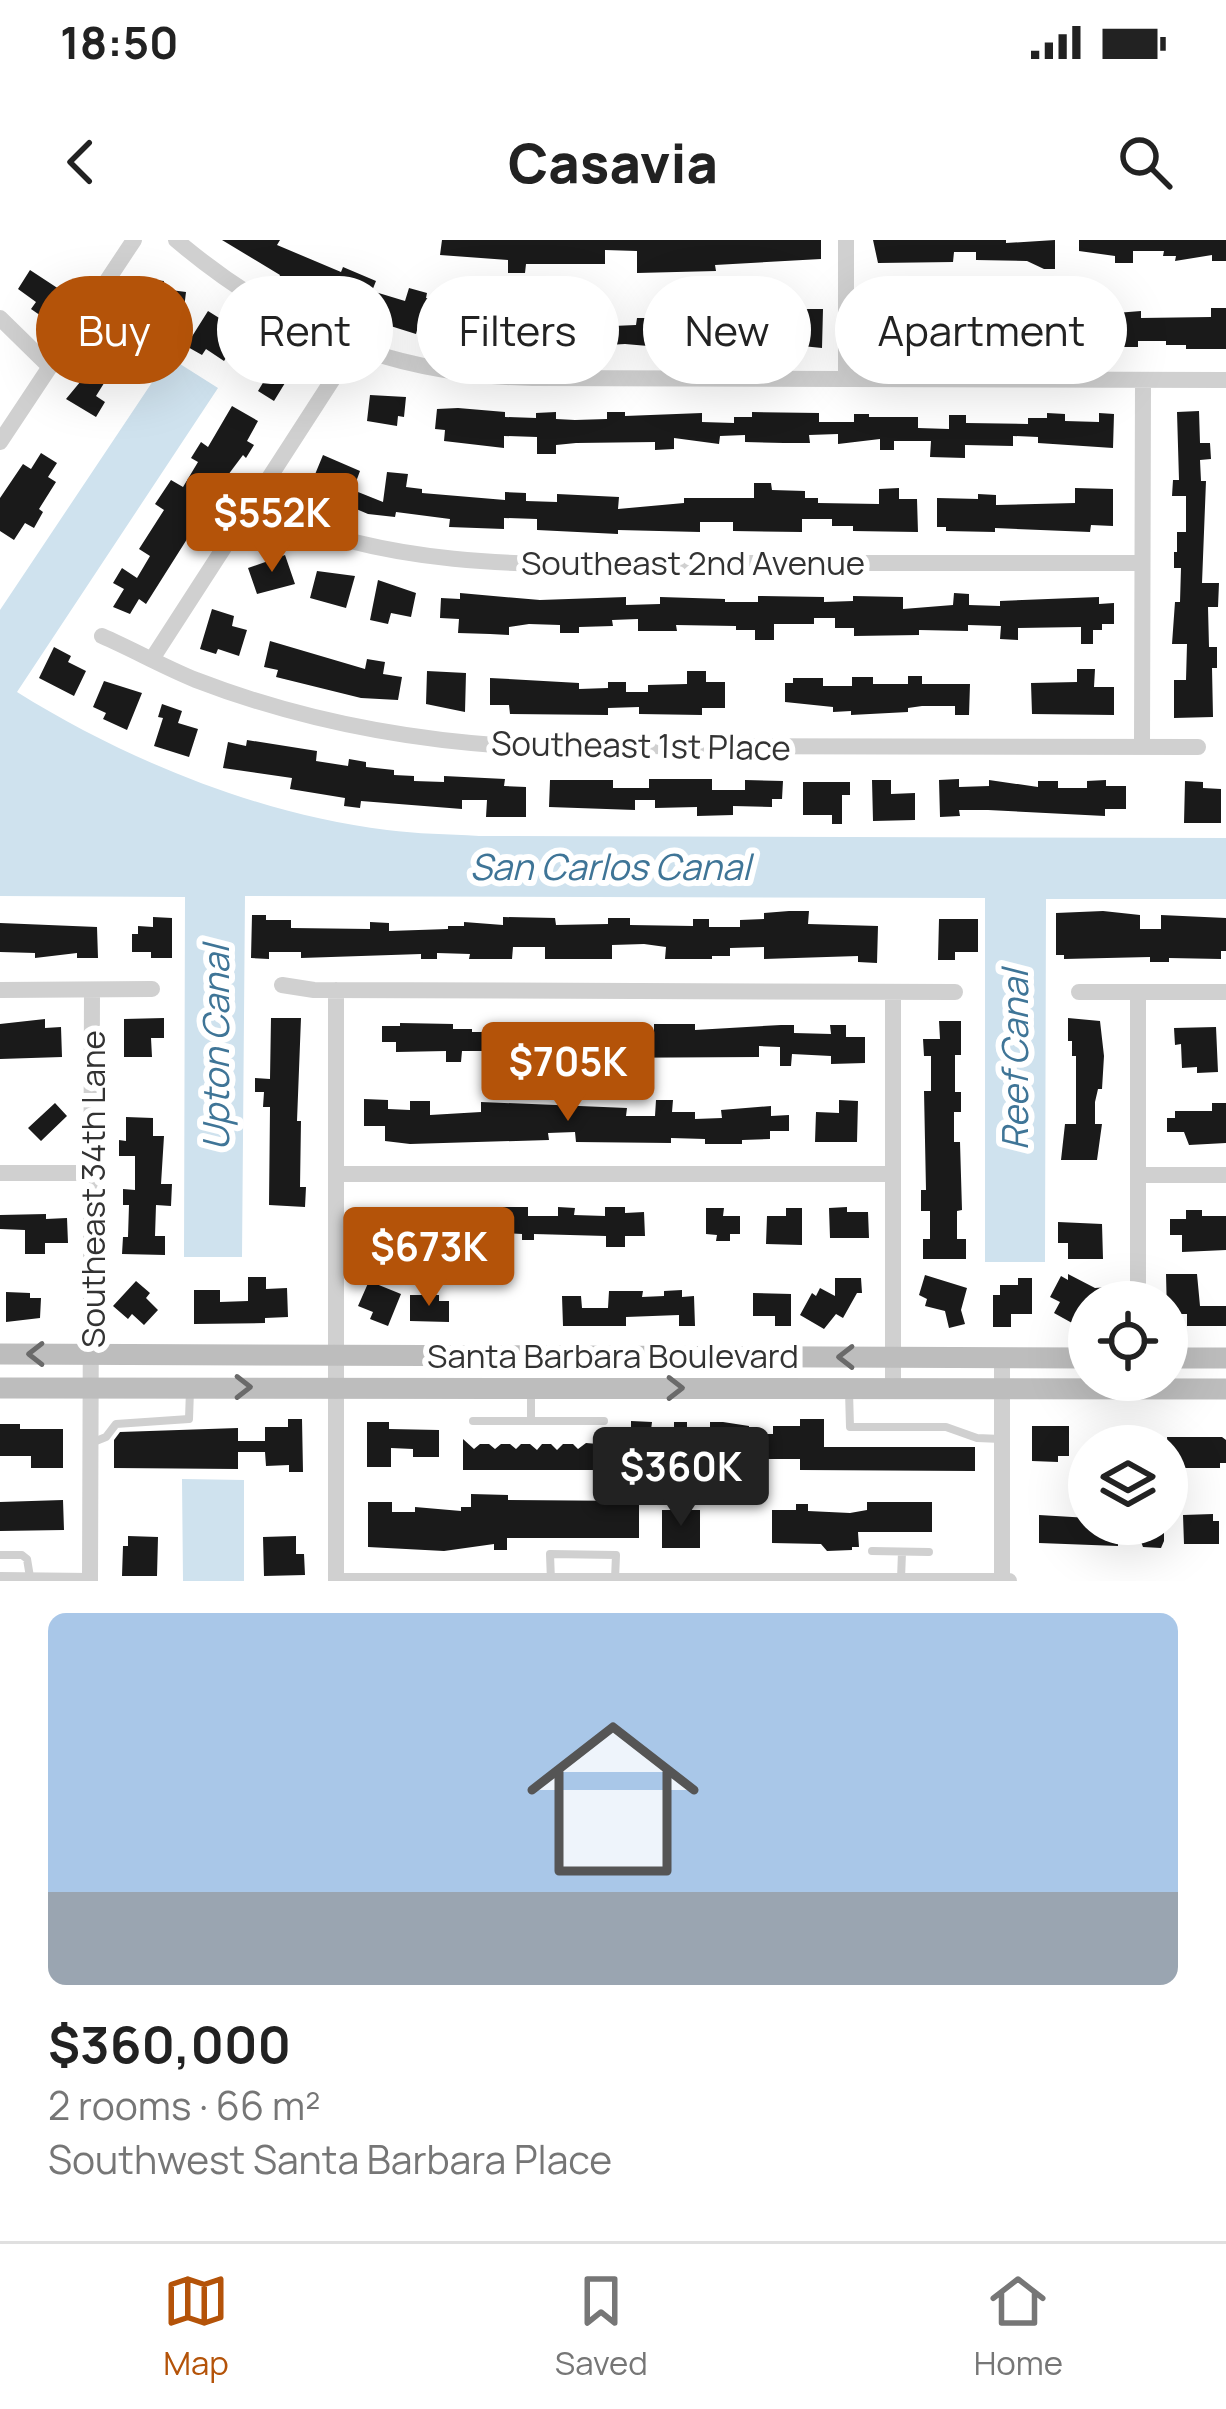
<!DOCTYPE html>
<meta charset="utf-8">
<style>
body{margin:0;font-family:Manrope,sans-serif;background:#f6f6f6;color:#222;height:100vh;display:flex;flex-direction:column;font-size:45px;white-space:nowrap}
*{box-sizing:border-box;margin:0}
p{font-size:39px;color:#767676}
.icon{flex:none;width:66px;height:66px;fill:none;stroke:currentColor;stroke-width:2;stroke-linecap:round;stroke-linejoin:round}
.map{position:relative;height:1341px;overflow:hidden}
.drawer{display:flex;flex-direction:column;background:#fff;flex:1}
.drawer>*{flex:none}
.guide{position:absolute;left:36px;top:36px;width:1155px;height:108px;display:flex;gap:24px}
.tools{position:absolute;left:1068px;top:1041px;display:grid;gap:24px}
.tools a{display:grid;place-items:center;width:120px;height:120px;border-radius:50%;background:#fff;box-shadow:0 12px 48px #0002;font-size:60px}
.price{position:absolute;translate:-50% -102px;padding:0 27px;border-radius:12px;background:#b45309;color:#fff;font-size:39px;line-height:78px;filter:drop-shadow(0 3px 6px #0008)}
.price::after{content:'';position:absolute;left:50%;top:72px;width:36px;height:27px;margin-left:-18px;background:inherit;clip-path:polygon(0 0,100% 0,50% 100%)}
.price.current{background:#222;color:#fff}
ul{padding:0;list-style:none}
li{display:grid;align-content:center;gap:24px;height:636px;padding:0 48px}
li span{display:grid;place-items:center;height:372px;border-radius:18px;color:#555}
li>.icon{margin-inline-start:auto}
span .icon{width:216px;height:216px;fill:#fffc;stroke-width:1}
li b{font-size:51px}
.pill{padding:0 42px;border-radius:54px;background:#fff;box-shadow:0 12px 48px #0002;font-size:42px;line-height:108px}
.pill.current{background:#b45309;color:#fff}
.status{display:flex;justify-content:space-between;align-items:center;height:84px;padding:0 60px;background:#fff;direction:ltr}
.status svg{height:33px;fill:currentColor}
header{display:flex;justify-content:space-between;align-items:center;height:156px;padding:0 48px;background:#fff;font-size:54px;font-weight:800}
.tabs{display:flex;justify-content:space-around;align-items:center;height:168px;border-top:3px solid #e0e0e0;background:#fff;font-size:33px;color:#767676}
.tabs a{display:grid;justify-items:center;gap:6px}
.tabs .current{color:#b45309}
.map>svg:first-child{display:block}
.water{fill:#cfe2ee}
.building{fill:#1a1a1a}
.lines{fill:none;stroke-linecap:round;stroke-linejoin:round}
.lane{stroke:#d0d0d0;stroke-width:8}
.street{stroke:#d0d0d0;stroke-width:16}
.secondary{stroke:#bdbdbd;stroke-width:21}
.oneway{stroke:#6a6a6a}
.labels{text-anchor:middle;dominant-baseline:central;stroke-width:12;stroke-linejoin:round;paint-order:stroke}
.street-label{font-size:33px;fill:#333;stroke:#fff}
.water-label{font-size:36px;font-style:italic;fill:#3f7597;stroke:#fff}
</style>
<div class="status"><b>18:50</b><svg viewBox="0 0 49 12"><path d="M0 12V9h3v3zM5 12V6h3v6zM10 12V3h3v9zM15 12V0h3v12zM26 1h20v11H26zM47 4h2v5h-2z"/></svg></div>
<header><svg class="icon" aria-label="back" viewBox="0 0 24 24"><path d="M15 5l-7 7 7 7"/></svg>Casavia<svg class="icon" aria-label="search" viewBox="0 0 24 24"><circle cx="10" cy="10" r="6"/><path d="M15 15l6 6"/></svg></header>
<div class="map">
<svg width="1226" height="1341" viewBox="0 0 1226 1341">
<rect width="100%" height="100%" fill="#fff"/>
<path class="water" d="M169 117 218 148 17 452C126 520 258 574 387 590 417 594 448 594 479 596L1226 598V659H1046L1045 1022H985V658L245 656 242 1017H184L185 657 0 656V370Z
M182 1239 244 1240V1341H183Z"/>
<path class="building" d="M222 0H280L277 5 341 32 343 27 376 41 372 51 405 61 409 48 427 53 426 58 447 63 448 55 476 60 475 67 506 68 505 77H525L524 86H545V77H559V69L606 68V79L613 78V86L636 85 637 78H656V60H675V69L704 68V76L771 69V78L805 79V69H823L822 108 772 103V107L761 108 760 97 723 98V103L705 104V108L683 109 625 104 556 108V104L504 101 503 107 486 106 451 100 454 86 420 79 416 94 346 72 350 62 317 48 298 43 296 47 278 40 280 35Z
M442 0H821V19L715 25 716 31 637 33V11L605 10V24H526L525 33H508V20L440 15Z
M873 0H1006V3L1055 0V29H1044L1027 21 976 20V12H954L953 22 878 23Z
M1079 0H1226V21H1212V15L1175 21 1176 16H1163L1164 11H1133V23H1115V16L1079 11Z
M30 30 62 51 44 78 31 69 36 62 18 49Z
M147 39 164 41 163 49 186 52 183 77 157 74 158 67 144 66Z
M870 57 908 59V73L954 74V79H986V70H1005V75H1040V82H1051V87H1074L1075 74 1092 73V107H1065V101H1035V107H966V100H936V109L891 108V99L868 98Z
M1211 68H1226V109H1186V105H1166V101H1138V107H1116V73L1141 71V78L1211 77Z
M208 71 224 81 220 86 239 98 224 121 206 109 202 115 186 106Z
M261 104 296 125 274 161 258 151 264 141 245 130Z
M90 130 106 140 96 156 105 162 96 177 66 159Z
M370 155 406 157 404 177 398 176 397 186 367 181Z
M232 166 258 181 247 201 254 205 246 218 243 215 225 239 146 364 139 359 130 374 113 367 124 349 113 343 122 328 137 338 150 316 139 309 164 270 155 264 171 240 183 247 198 222 191 218 201 202 208 207Z
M458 168 505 172V177L536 178V173L556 172V179L575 180 607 179V172H625V176L702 173V182L734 183V177H752V172L819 173V182H854V174H869V177H918V188L949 189V175H966V183L1028 184V178H1047V173L1065 174V181L1099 182V173L1114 174 1113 208 1038 203V197L1013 196V206L965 205V218L930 217 931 201H894V210H880V199L838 204V194L809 195 810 203H784L745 202V195L720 196 719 204 674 198V209L655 210V202L576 203 556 205V214H537V197L504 196V208L444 201 445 190 435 189 437 169Z
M1199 171 1200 203H1210L1211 219 1200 220 1201 241H1206L1202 343H1219L1218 367H1208L1209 407H1217V428H1212L1213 477 1174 478V440H1186L1187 404H1172L1175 362H1180L1181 328H1174V312H1177V292H1186V256H1172L1173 240H1179L1177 172Z
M41 213 57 223 48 237 56 242 39 269 43 272 34 288 25 283 14 300 0 291V258L23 224 31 229Z
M323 215 360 231 353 250 383 262 387 232 408 234 406 247 422 249V253L505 260V252L526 253V261L557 262V254L619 257 618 269 684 263V258H754V243H771L772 250 805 251V258H818V263L879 264V249L899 248V259H917L918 292 853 291V286H832V279H802V292L733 291V282H700V292L618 290V294L537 290V279L504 278V289L449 287 450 279 396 272 395 277 368 274 309 249Z
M1075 248 1113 249V286L1091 285 1090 292 995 288V292L946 291V287H937V258L978 259V254L996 255V265L1075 263Z
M285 315 295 344 257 354 248 328Z
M317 331 355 336 346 368 310 358Z
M378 340 416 353 411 377 391 373 388 384 370 380Z
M460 353 540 360 626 357V365L660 364V357L725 359V362H758V356L824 357V362L853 361V356L903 357V369L953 365 954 353 969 354V365L1000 366V361L1099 357V364L1114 363V384H1102V390H1093V404H1081V387L1018 388V400L1000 399 1001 386 968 385V391L919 390V395L854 396V388H835V378H814V384H774V400H755V390H736V386L676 385 677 391H638V379L612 380 613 386 579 387V393H560V385L529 384 509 387V395L490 394 458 393 459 379 440 378 441 358 460 359Z
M212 369 234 376 232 386 247 390 239 416 218 409 216 414 200 409Z
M270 401 365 429 367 419 385 422 383 434 402 437 398 460 361 458 276 437 278 430 264 427Z
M54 407 71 416 68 422 86 431 74 456 39 438Z
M1077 429H1095L1094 447H1114V475L1032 474 1031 443 1077 442Z
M427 431 466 433 465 472 426 464Z
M687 431H706V442H725V468H702V475L639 474V467L608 468V475L510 474 509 465H490V438L579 443V449L608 448V442H626V452H648V445L687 444Z
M908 436H922V444H970L969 475H955V466H922L908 468V472L851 475V471L833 472V467L785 462V443H793V438H823V446H852V437H873V444H908Z
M104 441 142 453 127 490 103 479 106 473 93 467Z
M162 464 182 471 178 483 198 489 189 517 154 506 163 478 158 477Z
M247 500 317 511 316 521 348 526 349 519 366 522V527L394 530V535L414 536V541L444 542V536L505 539 504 546 526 547V577H486L487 560H462V569L361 561 360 568 344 566 345 558 290 549 292 538 223 528 228 502 246 506Z
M649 539H712V550H745V540L783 541 782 559H772V567L733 566V575L697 576V567L655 568V560H635V570L549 567 550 540H613V548H649Z
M959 539V547L989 546V540L1038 547V541H1058V548H1087V541L1106 540V546H1126V569H1105V576L988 570H959L960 576 940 577 939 540Z
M872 540H891V554L915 553V580L873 581Z
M1185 541 1203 542V548L1221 549V583H1184Z
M803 542H850V555H842V584H832V575H803Z
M789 671H809L808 684 878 686 877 723 858 722V716L764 719V707L730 708V716H712V719H665L666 707 644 704 612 705V719H545V707H513L512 719H469L470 714 437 713V719H421V714L301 718V712H269V719L251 718 252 675H266V680H291V688L370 689V682L389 683V691L448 689V686H464V682L503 685V677L555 678 556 685 608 684V678H630V685L693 686V679H709V687H740V680L764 679V673Z
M1103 671 1140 675V689H1161V675L1226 678V711H1221V719L1169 718V722H1150V717L1064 719V715H1056V673Z
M153 677 172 678V718H151V712H132V694H138V686L153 687Z
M939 679H978V712H955V720H938Z
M0 683 97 687 98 718H77V713L35 718V713L0 712Z
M164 778V798H151L152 817H124V779Z
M271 778H301L297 881H301L300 947H306L305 967 269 965 270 867H263L264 852H255V838L270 839Z
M1068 778 1100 781 1104 816 1102 849H1098L1095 862V884H1102L1097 920H1061L1065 884H1076V816H1072V801H1068Z
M45 779V788L61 787 62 817 0 819V784Z
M939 781H961V815H955V852H961V872H954V902H960L962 970 957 971V999H966V1019H923V999H930V971H921V950H926L924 851H931V816H924L923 799H940Z
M400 783 453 784V789H472V792H506V784L523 783V792H550L551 783 600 784V792L632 793 654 792V784H695V790L781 785H794V793L831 794 830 785H846V797H865V823L831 824V816L792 814 791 826H780V807L759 806V817L583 818 584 812 559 811V818L546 817V811L484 815V811H462L461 822H446V811L396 812V802H382V786H400Z
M1216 787 1218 832 1197 833V827L1182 828 1181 804 1175 805 1174 788Z
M364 859 388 860V869L410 870V861H430V875L481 872V862L627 868 626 876H655L656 860H673L672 872H695V879L722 878 721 870 771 866V876L789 875V891H770V899L742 900V904H705V899L671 898V903L576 902 575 892 548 893 549 900 410 904 385 901V886H364Z
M839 860 858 861 857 902H815L816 872 839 873Z
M55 863 67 876 41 901 28 888Z
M1212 863H1226V903L1189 905 1184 892H1167V878H1175V871H1212Z
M126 877 153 878V896H164L161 944H172L171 966 156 965 155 996H165V1015L122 1014 123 997H128L129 965H123V949L135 950V916H119V900L126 901Z
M410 967 476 971V967H528V976H558V967L575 968 574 975 605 976V967H625V973L644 972 645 996H625V1007H606V996L534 994V1000H522V994L485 992V998H471V992H460V987L435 986V994H421V987L399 986 398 1014H381V1004L359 1003 360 976H382V968Z
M847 967V972H868L869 998H830L829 968Z
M706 968H724L723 976H740V994H730V1001H716L717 995 706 994Z
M786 968H802V1005L766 1004 767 976H786Z
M1186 970H1202V976H1226V1010L1182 1012V995H1170V979H1186Z
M46 974V979L67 978 68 1003H45V1014H25V990L0 989V975Z
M1058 982 1102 984 1103 1019H1068V1003H1058Z
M1068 1034 1095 1048 1109 1047V1062H1089L1084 1079 1072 1083 1054 1073 1060 1062 1050 1057 1061 1036 1068 1040Z
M1166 1034H1197L1200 1066H1226V1086H1187V1074H1167Z
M925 1035 967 1048 961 1070 965 1084 949 1088 945 1071 925 1066 927 1059 919 1055Z
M248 1037H266V1049L287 1048 288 1077 265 1078V1083L194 1084V1050H220V1062L248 1061Z
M835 1038H861L862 1053H857L843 1078 836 1074 824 1089 800 1075 812 1053 816 1056 820 1048 835 1056Z
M1018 1038H1032V1074H1011V1087H993V1055H1000V1045H1018Z
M136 1041 150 1053 146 1058 158 1070 144 1085 132 1074 128 1079 113 1066Z
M369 1041 401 1054 388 1086 370 1079 373 1072 358 1066Z
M682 1050V1057L694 1056 695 1086H679V1075L626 1077V1086H563L562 1056H581L582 1068H608L609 1051H643L642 1057 664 1056V1051Z
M6 1052 30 1053V1058H41L40 1078 6 1082Z
M753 1053 791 1054V1086H775V1076H753Z
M410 1055H439V1061H449V1082L410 1081Z
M288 1179H302L303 1232H289V1225L266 1226 265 1212H238V1229L114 1228V1200L120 1192 238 1188V1201H265V1187H288Z
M800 1179H824V1207H975V1231L800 1230V1219H752V1224L608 1219V1230H463V1199L474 1209 480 1204H489L495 1209 501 1204H510L516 1209 521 1204H530L537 1210 542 1204H551L557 1210 563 1204H573L578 1209 586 1203 622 1206V1190H631V1181L652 1182 651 1190H674V1182H687V1189H710V1182H723L749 1186V1194H773V1186H800Z
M367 1182H389V1189L439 1190V1217H413V1209L391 1208V1227H367Z
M0 1184H20V1189H63V1228H31V1216H0Z
M1032 1186H1069V1216H1058V1222L1032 1221Z
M1167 1197H1222L1226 1200V1223H1220V1228H1169Z
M471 1254 508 1255V1260L639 1261V1298H507V1310H494V1304L444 1311 368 1307V1262H392V1272H415V1267L461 1271V1267H471Z
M63 1260 64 1290 0 1291V1262Z
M867 1262H932V1292H858L859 1307H852V1310L827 1311 821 1304 772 1303V1270H796V1264H808V1271L850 1273 867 1270Z
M662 1270H700V1308H662Z
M1213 1274V1281H1219V1304H1184L1183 1275Z
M1039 1275 1089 1278V1284H1164V1301L1161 1308 1143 1307 1140 1299H1118V1306L1039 1303Z
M128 1296 158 1297 157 1336H122L123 1306H128Z
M296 1296V1314H304L305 1335 264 1336 263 1297Z"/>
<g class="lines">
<path class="lane" d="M849 1151 850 1187H946L977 1198 1001 1199
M473 1181H604
M531 1181V1149
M91 1203 106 1197 116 1184 189 1179 190 1150
M872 1311 929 1312
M0 1315H22L27 1319 30 1337
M901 1339 902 1312
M551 1341 550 1314 616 1315 615 1339"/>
<path class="street" d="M176 0C284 91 392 135 533 138L1226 140
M846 0V139
M0 78 49 126
M0 202 134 0
M253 265C399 339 579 323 738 323 872 323 1006 323 1140 323
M102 396C134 410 164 427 196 440 297 479 399 499 507 506L1198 507
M152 419 353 108
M1142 506 1143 140
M282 745 314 750 955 752
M0 750 152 749
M336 750V1341
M1079 752H1226
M1138 752V1062
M0 933H91
M338 934H892
M1138 935H1226
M1002 1118V1341
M893 1149V752
M0 1340 90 1341
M90 1341 92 750
M336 1341H1009"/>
<path class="secondary" d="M0 1114 1089 1118
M1167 1118H1226
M0 1148 1226 1149"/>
</g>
<defs><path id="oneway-chevron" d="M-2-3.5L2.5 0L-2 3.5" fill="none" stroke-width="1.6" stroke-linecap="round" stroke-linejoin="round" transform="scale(3)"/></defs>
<g class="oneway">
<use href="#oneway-chevron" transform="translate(36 1114) rotate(-180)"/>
<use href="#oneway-chevron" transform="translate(846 1117) rotate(-180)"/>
<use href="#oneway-chevron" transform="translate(243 1147)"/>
<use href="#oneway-chevron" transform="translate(675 1148)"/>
</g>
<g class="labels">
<g class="street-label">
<text x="693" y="322">Southeast 2nd Avenue</text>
<text transform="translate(641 505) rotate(1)">Southeast 1st Place</text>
<text transform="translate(92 949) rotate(-90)">Southeast 34th Lane</text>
<text x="613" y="1115">Santa Barbara Boulevard</text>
</g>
<g class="water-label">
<text x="610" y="626">San Carlos Canal</text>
<text transform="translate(215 808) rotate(-90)">Upton Canal</text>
<text transform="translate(1014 820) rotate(-90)">Reef Canal</text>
</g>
</g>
</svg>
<div class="tools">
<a><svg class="icon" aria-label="locate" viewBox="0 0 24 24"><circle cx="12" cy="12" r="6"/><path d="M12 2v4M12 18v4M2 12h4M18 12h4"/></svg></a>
<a><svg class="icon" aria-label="layers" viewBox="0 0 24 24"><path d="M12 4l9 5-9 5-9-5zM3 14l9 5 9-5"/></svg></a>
</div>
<b class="price" style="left:272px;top:335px">$552K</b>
<b class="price" style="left:568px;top:884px">$705K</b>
<b class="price" style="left:429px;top:1069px">$673K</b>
<b class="price current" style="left:681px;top:1289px">$360K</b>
<div class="guide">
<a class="pill current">Buy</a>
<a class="pill">Rent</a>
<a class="pill">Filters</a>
<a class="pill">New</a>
<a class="pill">Apartment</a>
</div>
</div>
<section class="drawer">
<ul>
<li><span style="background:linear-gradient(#a9c7e8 75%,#9aa5b1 0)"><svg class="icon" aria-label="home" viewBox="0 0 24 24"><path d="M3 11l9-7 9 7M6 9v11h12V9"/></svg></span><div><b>$360,000</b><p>2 rooms · 66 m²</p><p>Southwest Santa Barbara Place</p></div></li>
</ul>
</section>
<nav class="tabs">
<a class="current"><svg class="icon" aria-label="map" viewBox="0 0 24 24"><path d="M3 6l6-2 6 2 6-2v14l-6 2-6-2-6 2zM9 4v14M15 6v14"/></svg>Map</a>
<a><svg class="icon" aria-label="saved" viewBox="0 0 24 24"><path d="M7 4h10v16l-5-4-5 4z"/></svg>Saved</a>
<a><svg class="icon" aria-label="home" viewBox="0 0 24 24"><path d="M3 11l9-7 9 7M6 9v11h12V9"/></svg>Home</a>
</nav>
